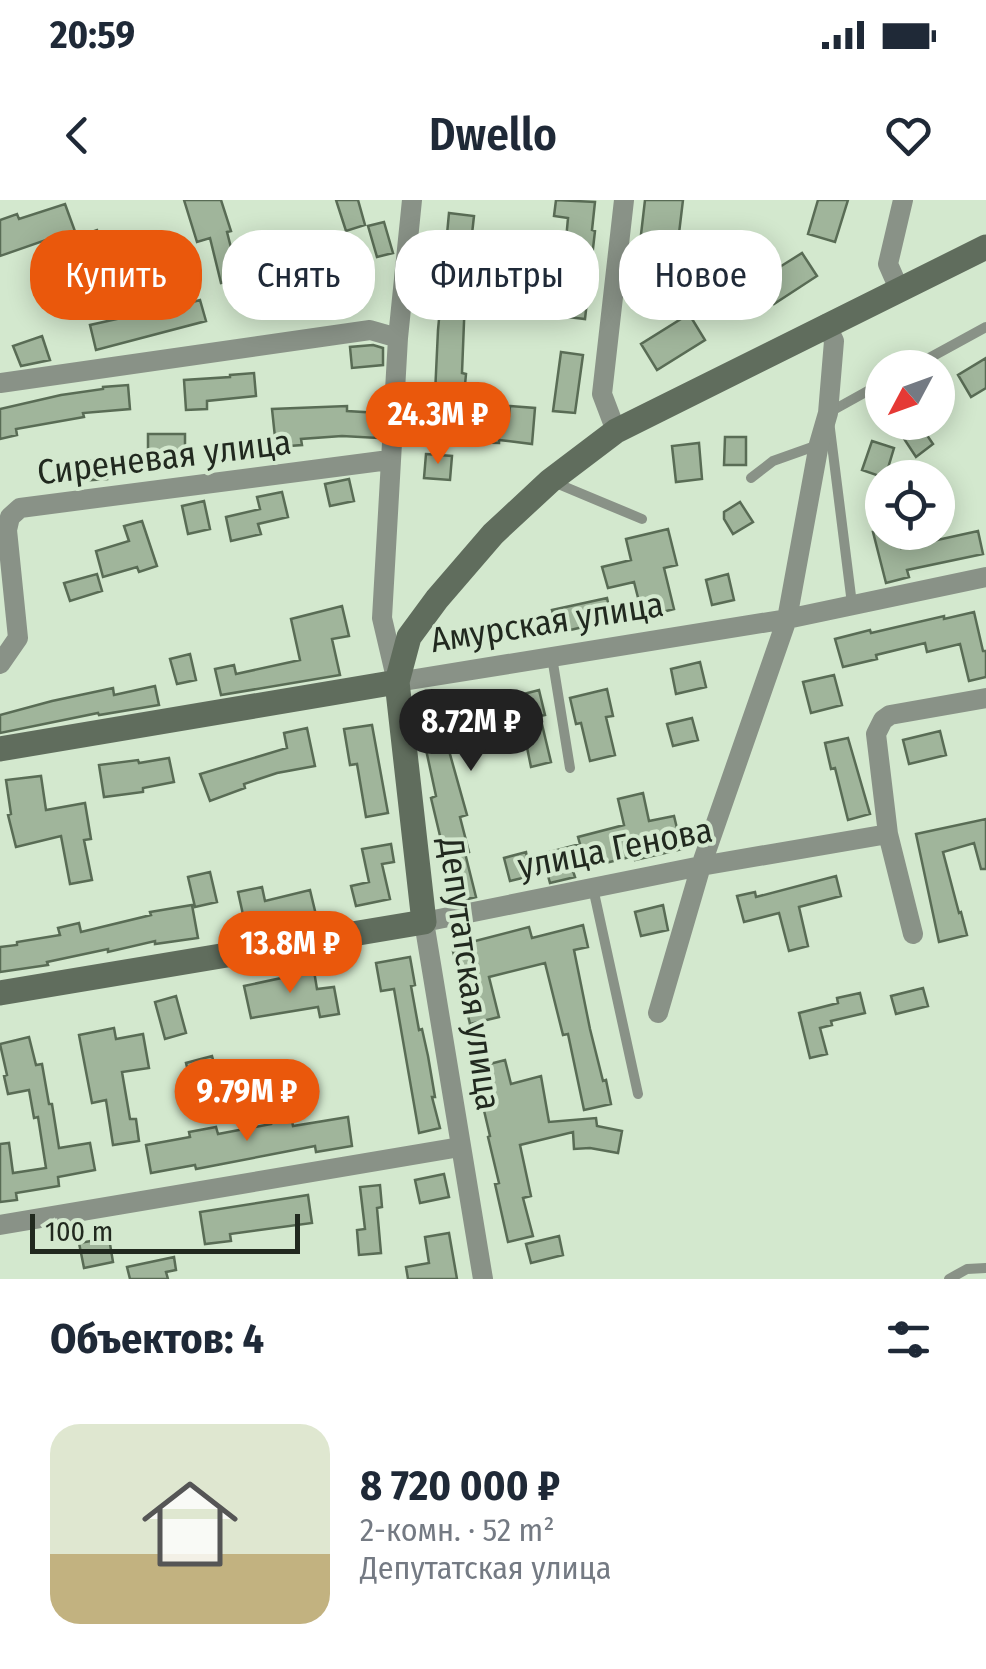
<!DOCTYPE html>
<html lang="ru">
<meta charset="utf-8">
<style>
body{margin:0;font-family:"Fira Sans Condensed",sans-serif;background:#f6f6f7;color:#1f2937;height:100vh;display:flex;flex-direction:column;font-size:38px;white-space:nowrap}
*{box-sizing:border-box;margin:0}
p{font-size:32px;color:#747a83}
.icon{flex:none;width:55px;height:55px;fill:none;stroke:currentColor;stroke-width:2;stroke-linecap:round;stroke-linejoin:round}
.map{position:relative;height:1079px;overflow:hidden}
.panel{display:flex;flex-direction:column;background:#fff;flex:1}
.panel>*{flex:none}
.guide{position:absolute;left:30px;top:30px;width:928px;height:90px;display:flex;gap:20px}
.needle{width:65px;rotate:229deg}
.buttons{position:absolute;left:865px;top:150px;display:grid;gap:20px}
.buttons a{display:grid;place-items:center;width:90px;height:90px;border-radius:50%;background:#fff;box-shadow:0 5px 25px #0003;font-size:50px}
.scale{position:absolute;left:30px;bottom:25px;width:270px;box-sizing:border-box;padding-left:10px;border:5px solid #21291f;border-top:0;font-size:28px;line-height:35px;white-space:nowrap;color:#21291f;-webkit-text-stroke:8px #d3e8ce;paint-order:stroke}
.price{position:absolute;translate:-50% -85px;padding:0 22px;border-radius:35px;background:#ea580c;color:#fff;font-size:32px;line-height:65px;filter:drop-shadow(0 2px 5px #0008)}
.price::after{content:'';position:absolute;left:50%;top:60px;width:30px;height:22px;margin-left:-15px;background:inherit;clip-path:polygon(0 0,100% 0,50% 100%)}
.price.active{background:#222;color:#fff}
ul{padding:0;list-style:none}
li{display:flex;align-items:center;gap:30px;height:250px;padding:0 50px}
li span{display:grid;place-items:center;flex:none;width:280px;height:200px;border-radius:30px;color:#555}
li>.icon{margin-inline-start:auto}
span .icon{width:120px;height:120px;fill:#fffc;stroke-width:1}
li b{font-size:42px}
h2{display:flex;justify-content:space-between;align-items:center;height:120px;padding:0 50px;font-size:42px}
.chip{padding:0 35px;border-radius:40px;background:#fff;box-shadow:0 5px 25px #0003;font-size:35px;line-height:90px}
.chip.active{background:#ea580c;color:#fff}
.status{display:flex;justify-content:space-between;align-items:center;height:70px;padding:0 50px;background:#fff;direction:ltr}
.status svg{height:28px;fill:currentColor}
header{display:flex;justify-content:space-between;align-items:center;height:130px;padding:0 50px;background:#fff;font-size:45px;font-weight:600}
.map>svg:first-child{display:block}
.building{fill:#a0b59b;stroke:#596c55;stroke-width:2.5}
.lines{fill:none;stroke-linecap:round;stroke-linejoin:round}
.lane{stroke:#899287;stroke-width:10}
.street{stroke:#899287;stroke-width:20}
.secondary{stroke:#606d5d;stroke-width:25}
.labels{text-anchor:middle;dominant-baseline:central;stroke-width:8;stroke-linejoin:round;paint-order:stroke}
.street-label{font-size:35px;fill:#21291f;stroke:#d3e8ce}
</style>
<div class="status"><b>20:59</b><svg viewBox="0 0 49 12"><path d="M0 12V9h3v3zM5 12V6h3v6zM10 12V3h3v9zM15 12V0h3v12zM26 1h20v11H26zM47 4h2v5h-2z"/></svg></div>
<header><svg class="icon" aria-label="back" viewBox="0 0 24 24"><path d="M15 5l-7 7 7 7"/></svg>Dwello<svg class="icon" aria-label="heart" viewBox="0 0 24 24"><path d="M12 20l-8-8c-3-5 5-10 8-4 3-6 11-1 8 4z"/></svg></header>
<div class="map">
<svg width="986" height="1079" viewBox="0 0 986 1079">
<rect width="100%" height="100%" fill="#d3e8ce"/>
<path class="building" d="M184 0H221L231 31 227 32 239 79 221 83 210 38 197 42Z
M336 0H358L365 25 346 31Z
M556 0 595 2 592 30 595 31 585 119 559 116 568 18 554 16Z
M645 0H683L674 75 637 69Z
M818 0H848L835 42 808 34Z
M65 4 77 37 97 30 106 53 71 65 60 35 0 56V20L17 14 19 19Z
M449 13 474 16 465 97 462 173 466 174 464 196 435 194 438 130Z
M384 22 393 53 377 57 368 26Z
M802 53 817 76 774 104 759 80Z
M332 73 339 95 269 116 261 92Z
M171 95 174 107 200 100 206 121 96 150 90 125 130 116 128 105Z
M689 114 705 140 657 170 641 144Z
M42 136 50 160 21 166 13 146Z
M373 145 383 148V165L352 168 350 147Z
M561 152 583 155 575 213 553 211Z
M986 158V188L971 197 958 175Z
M254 173 256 196 207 201V209L186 210 184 180 230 177V175Z
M128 185 130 209 83 213 84 217 16 229 17 235 0 239V209L61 195 103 189V187Z
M347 206V211L380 213 378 238 342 236 301 239 302 245 276 247 272 209Z
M510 206 535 208 532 244 499 240V243L462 242 463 214 509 216Z
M893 222H918L933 244 916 257Z
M148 234H185V262L148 263Z
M725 237H746V265H724Z
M872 241 894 248 885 278 862 270Z
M699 243 702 279 676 282 672 246Z
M426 254 452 256 450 280 424 278Z
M106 259 107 279 63 282 62 263Z
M349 279 354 301 330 306 325 284Z
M282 292 288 317 258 324 261 334 231 341 226 317 260 309 257 297Z
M204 301 210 329 188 334 182 306Z
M740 302 753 322 733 334 724 319V312Z
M142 321 157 366 139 372 137 367 103 377 96 351 129 341 124 326Z
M668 329 677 365 664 368 674 409 643 417 634 382 608 388 602 367 631 360 626 339Z
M978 331 983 354 907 370 909 377 886 383 873 332H897L901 348Z
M97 374 102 391 70 401 64 383Z
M728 374 734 400 712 405 706 380Z
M607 398 612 420 558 433 552 410Z
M342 406 349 436 332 439 340 475 221 495 215 469 234 465 236 474 300 460 291 419Z
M974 412 983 451H986V477L969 481 960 444 927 452 925 443 876 455 877 459 843 467 835 439 870 430 871 433 944 416V419Z
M190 454 196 480 177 484 170 459Z
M700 462 706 487 676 494 671 469Z
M834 475 842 505 811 513 803 482Z
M155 486 159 505 99 515 98 513 0 533V515L52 501 113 488 114 495Z
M607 489 613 516 606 517 615 555 590 561 581 523 576 524 570 498Z
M539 490 545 515 540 516 551 562 531 567 521 518 474 529 475 533 446 540 467 615 460 617 469 652 465 653 476 697 451 703 443 670 446 669 439 641 441 640 431 598 436 596 419 517 468 505 470 513 517 501 516 496Z
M692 518 698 540 673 546 667 524Z
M372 525 388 613 366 617 357 564 350 565 344 529Z
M307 528 315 566 277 573 244 584 245 588 210 601 200 574 287 548 284 533Z
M940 531 946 555 909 564 903 540Z
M848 538 870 614 848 620 835 568 831 569 825 543Z
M169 558 174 582 143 588V592L104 597 99 565 138 560 139 563Z
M41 576 46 610 85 603 91 639 84 640 92 680 70 684 61 636 16 647 8 615 11 614 6 580Z
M643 593 649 621 674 616 682 649 635 660 634 656 573 671 575 677 550 683 547 672 510 681 504 658 526 652 527 658 580 644 578 637 624 625 618 599Z
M986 619V669H981L974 643 943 652 959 713 961 712 967 735 939 742 916 634Z
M391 644 394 662 382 664 390 699 356 706 351 686 369 682 362 649Z
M210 672 217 702 195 707 188 677Z
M836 676 841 696 799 707 808 746 789 751 779 713 744 722 737 696 755 692 756 697Z
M262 687 265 701 310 690 316 715 246 728 238 692Z
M192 705 198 738 155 744V741L108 752V749L47 762 48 765 0 772V747L17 745V742L60 735 58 728 79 723 81 732 151 715 150 712Z
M663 705 668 730 641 736 635 712Z
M583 725 588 747 574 750 590 829 603 881 606 880 611 904 584 910 568 834 563 835 545 763 489 777 499 817 470 824 452 747 529 727 532 738Z
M410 757 415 785 411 786 419 830 422 829 428 856 435 897H432L440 928 419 933 394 789 381 791 376 763Z
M314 771 317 789 334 787 339 814 320 817 318 807 251 818 244 786Z
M923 788 928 806 896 814 891 796Z
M860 793 865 813 831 821 832 825 820 828 827 854 810 858 799 813 838 803 837 798Z
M176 796 186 833 165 839 155 802Z
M114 828 116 839 143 834 149 868 122 872 130 919H136L139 941 113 945 106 900 92 903 79 835Z
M29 837 36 865 42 864 49 904H52L59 948 90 943 95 970 58 977 59 986 16 993 17 1000 0 1002V944L9 943 13 973 46 968 38 917 34 918 29 890 8 894 4 876 7 875 0 844Z
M212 856 218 878 191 884 186 863Z
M505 860 511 884 541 876 549 922 596 918 597 926 622 931 618 953 590 948 574 949 573 932 520 945 531 996 523 998 533 1036 508 1042 495 984 499 983 488 937 490 936 482 902 486 901 478 867Z
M291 916 293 926 348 917 352 946 316 952 315 946 196 969 195 965 151 973 146 945 190 937 189 932 216 927 218 934 271 924 270 920Z
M444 974 449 997 420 1003 415 980Z
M380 985 382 1007 377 1008 381 1053 359 1055 357 1030 365 1029 360 987Z
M308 995 312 1023 230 1034 231 1041 205 1044 200 1012Z
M449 1033 457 1079H408L406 1067 429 1063 425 1037Z
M559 1036 563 1055 531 1063 526 1044Z
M109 1038 113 1062 84 1068 79 1043Z
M174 1057 176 1070 166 1072 168 1079H130L127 1067Z"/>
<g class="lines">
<path class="lane" d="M911 168 986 127
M751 278 773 261 818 245
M551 281 642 319
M852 404 828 213 882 183
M552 457 570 568
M593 688 638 894
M949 1079 967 1069 986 1068"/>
<path class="street" d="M412 0 398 138 382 418 397 482 787 419 986 377
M899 89 888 64 903 0
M0 183 370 130 398 138
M616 231 602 194 624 0
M0 464 18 438 7 330 10 317 20 308 389 260
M913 734 888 634 876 534 883 520 890 515 986 498
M658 813 701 666 787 419 819 244 828 213 834 141 826 124
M0 1025 460 947
M483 1079 424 722 701 666 888 634"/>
<path class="secondary" d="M0 549 397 482
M0 793 424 722 397 482 409 437 437 399 493 334 550 281 616 231 986 47"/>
</g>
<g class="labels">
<g class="street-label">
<text transform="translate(164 257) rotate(-7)">Сиреневая улица</text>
<text transform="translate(547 422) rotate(-9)">Амурская улица</text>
<text transform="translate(615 648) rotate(-11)">улица Генова</text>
<text transform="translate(470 774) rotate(82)">Депутатская улица</text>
</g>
</g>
</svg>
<div class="buttons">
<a><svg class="needle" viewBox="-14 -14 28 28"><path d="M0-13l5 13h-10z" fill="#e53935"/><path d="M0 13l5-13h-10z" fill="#747a83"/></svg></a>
<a><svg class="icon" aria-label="locate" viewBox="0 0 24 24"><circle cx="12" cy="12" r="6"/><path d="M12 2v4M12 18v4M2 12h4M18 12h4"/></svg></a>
</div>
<div class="scale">100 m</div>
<b class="price" style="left:438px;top:267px">24.3M ₽</b>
<b class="price active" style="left:471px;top:574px">8.72M ₽</b>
<b class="price" style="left:290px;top:796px">13.8M ₽</b>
<b class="price" style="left:247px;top:944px">9.79M ₽</b>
<div class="guide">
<a class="chip active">Купить</a>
<a class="chip">Снять</a>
<a class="chip">Фильтры</a>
<a class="chip">Новое</a>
</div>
</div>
<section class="panel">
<h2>Объектов: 4<svg class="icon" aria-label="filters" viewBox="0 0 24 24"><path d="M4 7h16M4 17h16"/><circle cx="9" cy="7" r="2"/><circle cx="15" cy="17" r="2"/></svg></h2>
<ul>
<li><span style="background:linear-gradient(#dfe7d0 65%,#c2b280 0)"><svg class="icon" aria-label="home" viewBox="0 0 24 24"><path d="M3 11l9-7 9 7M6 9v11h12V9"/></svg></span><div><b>8 720 000 ₽</b><p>2-комн. · 52 m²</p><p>Депутатская улица</p></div></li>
</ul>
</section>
